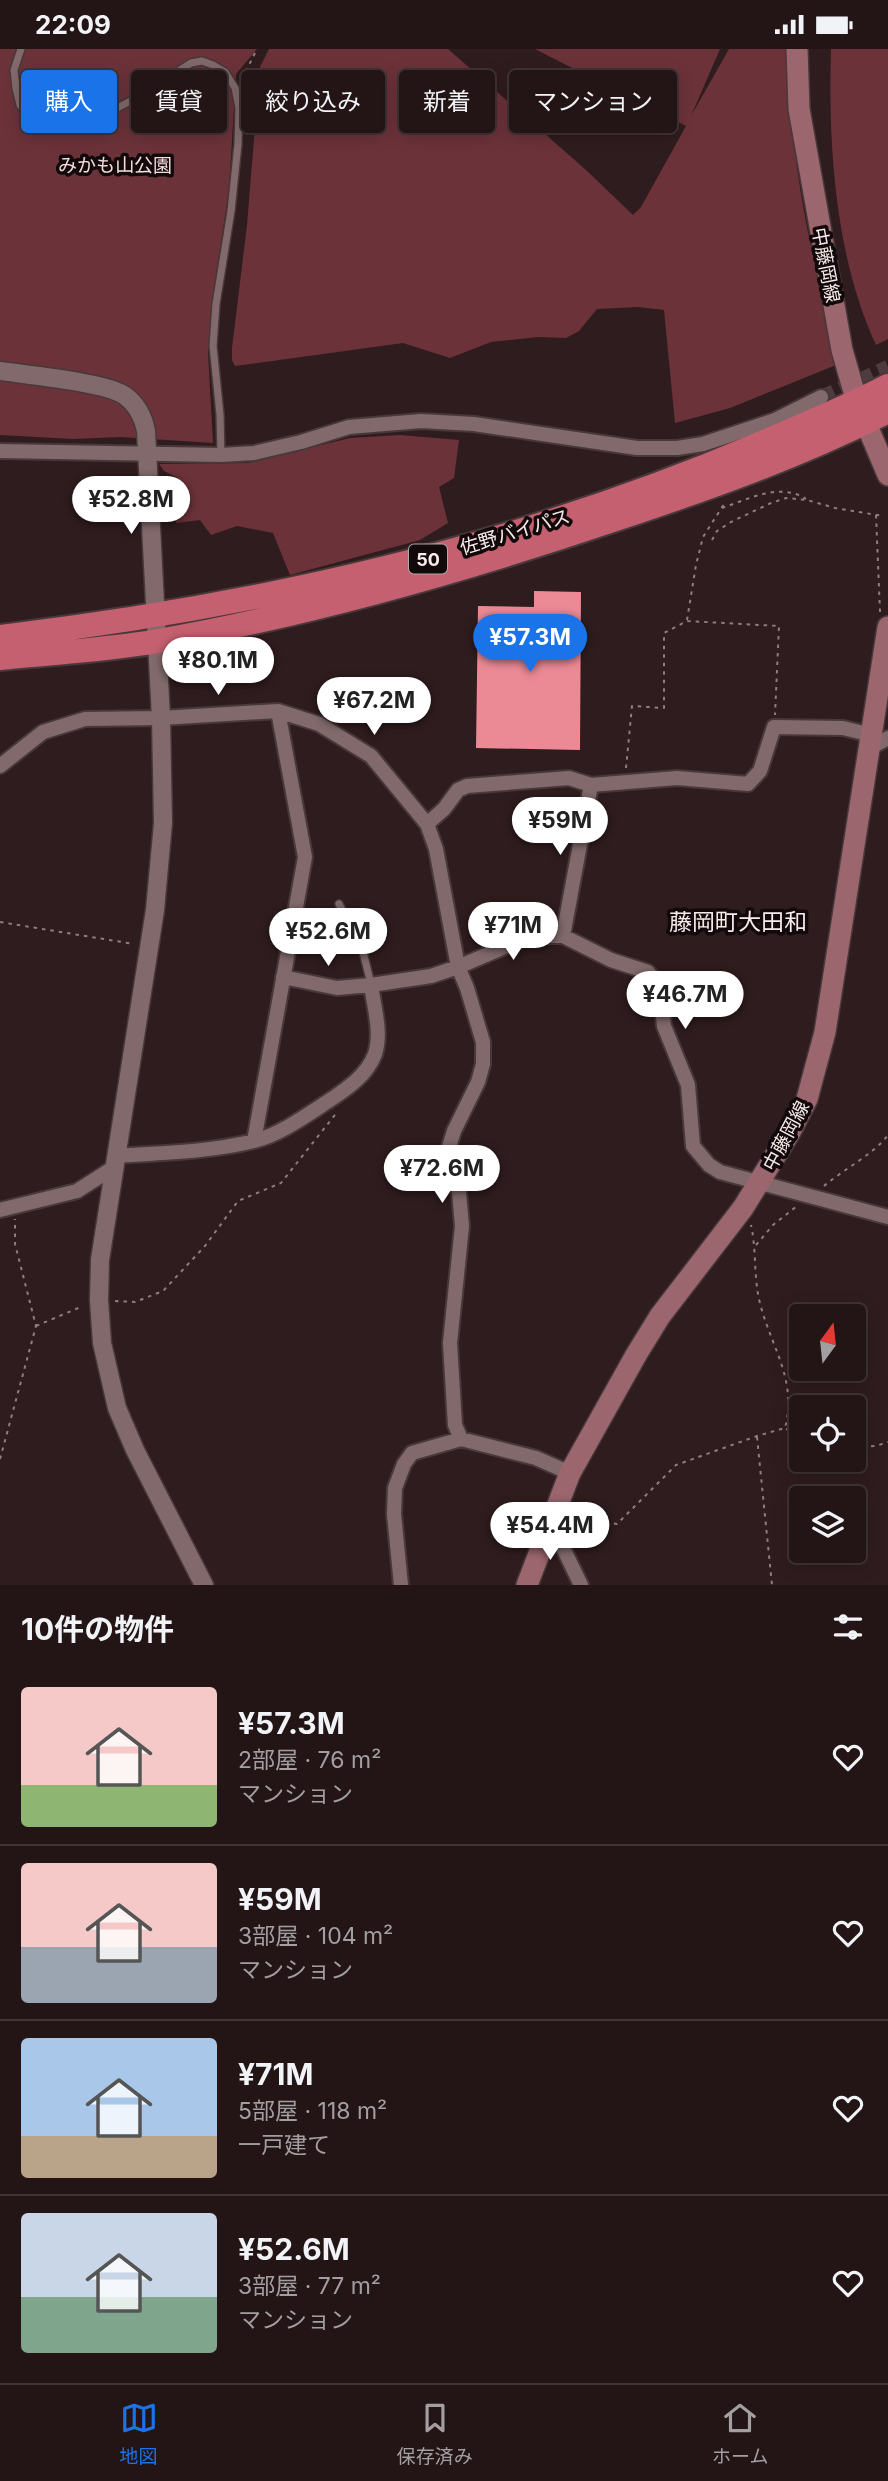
<!DOCTYPE html>
<html lang="ja">
<meta charset="utf-8">
<style>
body{margin:0;font-family:Inter,"Noto Sans JP",sans-serif;background:#2f2223;color:#f1f3f6;height:100vh;display:flex;flex-direction:column;font-size:26px;white-space:nowrap}
*{box-sizing:border-box;margin:0}
p{font-size:23px;color:#a39fa1}
.icon{flex:none;width:38px;height:38px;fill:none;stroke:currentColor;stroke-width:2;stroke-linecap:round;stroke-linejoin:round}
.map{position:relative;height:1536px;overflow:hidden}
.side{display:flex;flex-direction:column;background:#231516;flex:1}
.side>*{flex:none}
.hud{position:absolute;left:21px;top:21px;width:847px;height:63px;display:flex;gap:14px}
.needle{width:46px;rotate:15deg}
.fabs{position:absolute;left:789px;top:1255px;display:grid;gap:14px}
.fabs a{display:grid;place-items:center;width:77px;height:77px;border-radius:7px;background:#231516;box-shadow:0 4px 18px #0003,0 0 0 2px #403435;font-size:35px}
.price{position:absolute;translate:-50% -60px;padding:0 16px;border-radius:24px;background:#fff;color:#222;font-size:23px;line-height:46px;filter:drop-shadow(0 2px 4px #0008)}
.price::after{content:'';position:absolute;left:50%;top:42px;width:21px;height:16px;margin-left:-10px;background:inherit;clip-path:polygon(0 0,100% 0,50% 100%)}
.price.active{background:#1a73e8;color:#fff}
ul{padding:0;list-style:none}
li{display:flex;align-items:center;gap:21px;height:175px;padding:0 21px}
li+li{border-top:2px solid #403435}
li span{display:grid;place-items:center;flex:none;width:196px;height:140px;border-radius:7px;color:#555}
li>.icon{margin-inline-start:auto}
span .icon{width:84px;height:84px;fill:#fffc;stroke-width:1}
li b{font-size:30px}
h2{display:flex;justify-content:space-between;align-items:center;height:84px;padding:0 21px;font-size:30px}
.chip{padding:0 24px;border-radius:7px;background:#231516;box-shadow:0 4px 18px #0003,0 0 0 2px #403435;font-size:24px;line-height:63px}
.chip.active{background:#1a73e8;color:#fff}
.status{display:flex;justify-content:space-between;align-items:center;height:49px;padding:0 35px;background:#231516;direction:ltr}
.status svg{height:19px;fill:currentColor}
.tabs{display:flex;justify-content:space-around;align-items:center;height:98px;border-top:2px solid #403435;background:#231516;font-size:19px;color:#a39fa1}
.tabs a{display:grid;justify-items:center;gap:4px}
.tabs .active{color:#1a73e8}
.map>svg:first-child{display:block}
.green{fill:#6c323a}
.building{fill:#eb8a95}
.lines{fill:none;stroke-linecap:round;stroke-linejoin:round}
.minor-tunnel{stroke:#4d3b3d;stroke-width:14;stroke-dasharray:14 7;stroke-linecap:butt}
.service-casing{stroke:#48383a;stroke-width:10}
.minor-casing{stroke:#48383a;stroke-width:18}
.tertiary-casing{stroke:#48383a;stroke-width:21}
.secondary-casing{stroke:#48383a;stroke-width:24}
.trunk-casing{stroke:#48383a;stroke-width:28}
.path{stroke:#8f7e7f;stroke-width:2;stroke-dasharray:3.5 5;stroke-linecap:butt}
.service{stroke:#826a6c;stroke-width:7}
.minor{stroke:#826a6c;stroke-width:14}
.tertiary{stroke:#826a6c;stroke-width:18}
.secondary{stroke:#9b666d;stroke-width:21}
.trunk{stroke:#c4606f;stroke-width:24}
.labels{text-anchor:middle;dominant-baseline:central;stroke-width:7;stroke-linejoin:round;paint-order:stroke}
.shield{fill:#11090a;stroke:#b3a6a7;stroke-width:2}
.shield-label{font-size:18px;font-weight:bold;fill:#f8eaea}
.park-label{font-size:19px;fill:#f6dbdd;stroke:#11090a}
.street-label{font-size:19px;fill:#f8eaea;stroke:#11090a}
.quarter-label{font-size:23px;fill:#f8eaea;stroke:#11090a}
</style>
<div class="status"><b>22:09</b><svg viewBox="0 0 49 12"><path d="M0 12V9h3v3zM5 12V6h3v6zM10 12V3h3v9zM15 12V0h3v12zM26 1h20v11H26zM47 4h2v5h-2z"/></svg></div>
<div class="map">
<svg width="888" height="1536" viewBox="0 0 888 1536">
<rect width="100%" height="100%" fill="#2f1c1e"/>
<path class="green" d="M0 0H257L236 25 229 141 214 239 208 304 213 394 121 388 73 390 0 386Z
M269 0H448L586 121 633 166 641 158 686 77 535 0H720L691 67 729 0H792C792 27 790 55 793 81 800 161 819 238 841 314L730 359 675 374 664 261 638 258 597 260 579 282 566 289 538 288 491 293 450 309 403 294 235 317 232 311V299L247 176 256 65 247 33 259 20Z
M831 0H888V290L876 296C835 208 828 96 831 0Z
M400 386 459 391 454 429 439 438 448 474 420 491 290 526 273 484 237 477 211 486 200 471 176 474 178 441H160L158 435 170 429H178L164 422 159 415 248 414 350 389Z"/>
<path class="building" d="M534 542 581 543 580 701 476 699 478 557 534 558Z"/>
<g class="lines">
<path class="minor-tunnel" d="M821 348 888 318"/>
<defs>
<path id="service" d="M21 0 14 21 16 39 20 56 32 70 49 76 75 77 104 66 138 48 191 14 202 12 213 16 225 23 235 39 239 59 238 95 231 162 216 255 213 297 220 366 221 406
M339 855 363 903 371 935"/>
<path id="minor" d="M0 402 221 406 254 404 301 393 349 378 421 372 474 375 637 399H677L703 395 775 371 821 348
M870 699 888 689
M0 717 43 683 85 670 161 669 278 662 319 675 371 707 427 775 436 800 458 918 467 939 483 993V1015L478 1033 454 1082 449 1098V1108L457 1121 462 1177 450 1294 455 1376 461 1390
M427 775 444 760 458 741 467 737 569 729 591 736 677 729 748 735 760 722 774 678 843 679 872 686
M563 887 591 736
M283 928 337 939 371 936
M254 1092 305 808 278 662
M115 1107C161 1104 210 1103 254 1092 281 1085 307 1066 330 1051 348 1039 367 1026 375 1005 382 984 374 958 371 936L431 927 458 918 530 887H563L611 911 648 923 660 938 664 977 688 1036 693 1097 709 1116 720 1123 888 1168
M0 1161 77 1142 113 1119
M551 1474 581 1536
M401 1536 394 1465 395 1439 404 1415 412 1404 461 1390 536 1409 570 1424"/>
<path id="tertiary" d="M0 322C27 326 104 333 124 346 137 355 143 367 146 382L161 669 163 774 155 861 100 1211 99 1251 102 1294 117 1359 135 1401 204 1536"/>
<path id="secondary" d="M797 0 799 60 842 301 857 353 888 426
M527 1536 570 1424 636 1306 660 1267 743 1159 790 1083 807 1050 825 983 888 578"/>
<path id="trunk" d="M0 588C262 557 514 499 757 396 801 377 846 359 888 337
M0 609C52 604 106 601 158 592 312 565 465 521 613 471 706 440 800 407 888 362"/>
</defs>
<use href="#service" class="service-casing"/>
<use href="#minor" class="minor-casing"/>
<use href="#tertiary" class="tertiary-casing"/>
<use href="#secondary" class="secondary-casing"/>
<use href="#trunk" class="trunk-casing"/>
<path class="path" d="M242 30 257 0
M722 459C749 450 780 433 806 450
M876 466 880 563
M712 491 717 482 731 473 771 454 786 449 807 451 835 459 883 467
M687 571 696 516 703 488 726 452
M626 719 632 657 664 659V584L687 572 779 577 775 666
M0 873 134 895
M824 1137C844 1120 874 1105 888 1086
M756 1196 773 1176 797 1157
M115 1252 135 1253 163 1242 205 1197 238 1152 281 1134 338 1062
M36 1277 83 1257
M786 1380 802 1385
M757 1388 772 1536
M854 1398 876 1397 888 1393
M0 1410 36 1277 15 1195V1170
M572 1467 617 1475 676 1416 757 1387 785 1379C797 1332 773 1301 761 1258 753 1231 757 1203 751 1176"/>
<use href="#service" class="service"/>
<use href="#minor" class="minor"/>
<use href="#tertiary" class="tertiary"/>
<use href="#secondary" class="secondary"/>
<use href="#trunk" class="trunk"/>
</g>
<g class="labels">
<rect class="shield" x="409" y="495.5" width="38" height="29" rx="5"/>
<g class="shield-label">
<text x="428" y="510">50</text>
</g>
<g class="park-label">
<text x="115" y="116">みかも山公園</text>
</g>
<g class="street-label">
<text transform="translate(826 216) rotate(79)">中藤岡線</text>
<text transform="translate(515 483) rotate(-17)">佐野バイパス</text>
<text transform="translate(786 1087) rotate(-62)">中藤岡線</text>
</g>
<g class="quarter-label">
<text x="738" y="873">藤岡町大田和</text>
</g>
</g>
</svg>
<div class="fabs">
<a><svg class="needle" viewBox="-14 -14 28 28"><path d="M0-13l5 13h-10z" fill="#e53935"/><path d="M0 13l5-13h-10z" fill="#a39fa1"/></svg></a>
<a><svg class="icon" aria-label="locate" viewBox="0 0 24 24"><circle cx="12" cy="12" r="6"/><path d="M12 2v4M12 18v4M2 12h4M18 12h4"/></svg></a>
<a><svg class="icon" aria-label="layers" viewBox="0 0 24 24"><path d="M12 4l9 5-9 5-9-5zM3 14l9 5 9-5"/></svg></a>
</div>
<b class="price" style="left:131px;top:487px">¥52.8M</b>
<b class="price active" style="left:530px;top:625px">¥57.3M</b>
<b class="price" style="left:218px;top:648px">¥80.1M</b>
<b class="price" style="left:374px;top:688px">¥67.2M</b>
<b class="price" style="left:560px;top:808px">¥59M</b>
<b class="price" style="left:513px;top:913px">¥71M</b>
<b class="price" style="left:328px;top:919px">¥52.6M</b>
<b class="price" style="left:685px;top:982px">¥46.7M</b>
<b class="price" style="left:442px;top:1156px">¥72.6M</b>
<b class="price" style="left:550px;top:1513px">¥54.4M</b>
<div class="hud">
<a class="chip active">購入</a>
<a class="chip">賃貸</a>
<a class="chip">絞り込み</a>
<a class="chip">新着</a>
<a class="chip">マンション</a>
</div>
</div>
<section class="side">
<h2>10件の物件<svg class="icon" aria-label="filters" viewBox="0 0 24 24"><path d="M4 7h16M4 17h16"/><circle cx="9" cy="7" r="2"/><circle cx="15" cy="17" r="2"/></svg></h2>
<ul>
<li><span style="background:linear-gradient(#f6c9c9 70%,#8fb573 0)"><svg class="icon" aria-label="home" viewBox="0 0 24 24"><path d="M3 11l9-7 9 7M6 9v11h12V9"/></svg></span><div><b>¥57.3M</b><p>2部屋 · 76 m²</p><p>マンション</p></div><svg class="icon" aria-label="heart" viewBox="0 0 24 24"><path d="M12 20l-8-8c-3-5 5-10 8-4 3-6 11-1 8 4z"/></svg></li>
<li><span style="background:linear-gradient(#f6c9c9 60%,#9aa5b1 0)"><svg class="icon" aria-label="home" viewBox="0 0 24 24"><path d="M3 11l9-7 9 7M6 9v11h12V9"/></svg></span><div><b>¥59M</b><p>3部屋 · 104 m²</p><p>マンション</p></div><svg class="icon" aria-label="heart" viewBox="0 0 24 24"><path d="M12 20l-8-8c-3-5 5-10 8-4 3-6 11-1 8 4z"/></svg></li>
<li><span style="background:linear-gradient(#a9c7e8 70%,#b9a48a 0)"><svg class="icon" aria-label="home" viewBox="0 0 24 24"><path d="M3 11l9-7 9 7M6 9v11h12V9"/></svg></span><div><b>¥71M</b><p>5部屋 · 118 m²</p><p>一戸建て</p></div><svg class="icon" aria-label="heart" viewBox="0 0 24 24"><path d="M12 20l-8-8c-3-5 5-10 8-4 3-6 11-1 8 4z"/></svg></li>
<li><span style="background:linear-gradient(#c9d6e8 60%,#7fa58c 0)"><svg class="icon" aria-label="home" viewBox="0 0 24 24"><path d="M3 11l9-7 9 7M6 9v11h12V9"/></svg></span><div><b>¥52.6M</b><p>3部屋 · 77 m²</p><p>マンション</p></div><svg class="icon" aria-label="heart" viewBox="0 0 24 24"><path d="M12 20l-8-8c-3-5 5-10 8-4 3-6 11-1 8 4z"/></svg></li>
</ul>
</section>
<nav class="tabs">
<a class="active"><svg class="icon" aria-label="map" viewBox="0 0 24 24"><path d="M3 6l6-2 6 2 6-2v14l-6 2-6-2-6 2zM9 4v14M15 6v14"/></svg>地図</a>
<a><svg class="icon" aria-label="saved" viewBox="0 0 24 24"><path d="M7 4h10v16l-5-4-5 4z"/></svg>保存済み</a>
<a><svg class="icon" aria-label="home" viewBox="0 0 24 24"><path d="M3 11l9-7 9 7M6 9v11h12V9"/></svg>ホーム</a>
</nav>
